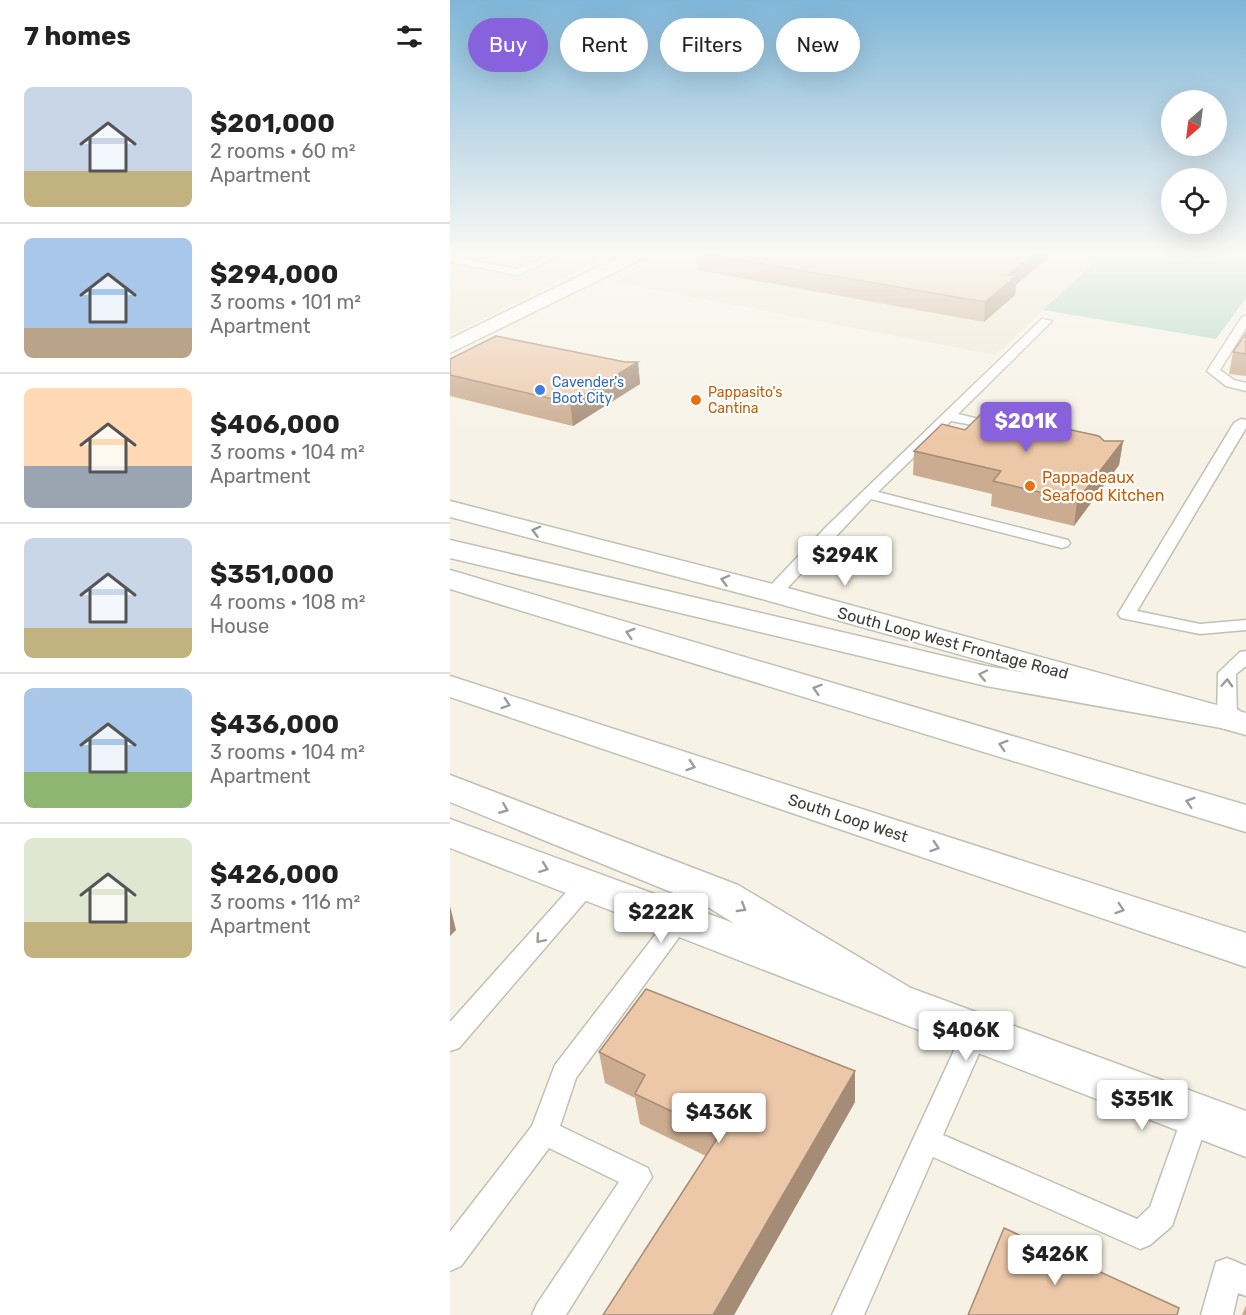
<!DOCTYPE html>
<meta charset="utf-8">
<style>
body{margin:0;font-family:Rubik,sans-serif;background:#f6f6f6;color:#222;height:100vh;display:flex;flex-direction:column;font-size:22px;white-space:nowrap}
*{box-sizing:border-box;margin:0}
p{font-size:20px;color:#767676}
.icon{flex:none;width:33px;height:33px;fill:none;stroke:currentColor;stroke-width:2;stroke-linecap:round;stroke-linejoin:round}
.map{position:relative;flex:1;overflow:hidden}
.drawer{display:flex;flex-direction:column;background:#fff;width:450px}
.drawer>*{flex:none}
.hud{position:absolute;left:18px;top:18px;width:570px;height:54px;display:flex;gap:12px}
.needle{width:39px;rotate:208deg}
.buttons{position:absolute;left:711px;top:90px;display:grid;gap:12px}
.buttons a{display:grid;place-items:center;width:66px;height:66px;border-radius:50%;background:#fff;box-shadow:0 6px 24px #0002;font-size:30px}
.price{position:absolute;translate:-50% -51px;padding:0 14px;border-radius:6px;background:#fff;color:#222;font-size:20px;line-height:39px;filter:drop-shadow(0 2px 3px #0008)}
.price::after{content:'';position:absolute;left:50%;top:36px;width:18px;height:14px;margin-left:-9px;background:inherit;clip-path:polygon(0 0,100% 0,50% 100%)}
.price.current{background:#8862dd;color:#fff}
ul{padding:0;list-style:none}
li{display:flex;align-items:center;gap:18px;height:150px;padding:0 24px}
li+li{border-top:2px solid #e0e0e0}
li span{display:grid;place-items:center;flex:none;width:168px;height:120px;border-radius:9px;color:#555}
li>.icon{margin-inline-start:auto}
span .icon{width:72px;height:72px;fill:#fffc;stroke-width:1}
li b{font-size:26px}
h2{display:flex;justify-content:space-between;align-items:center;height:72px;padding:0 24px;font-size:26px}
.tag{padding:0 21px;border-radius:27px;background:#fff;box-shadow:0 6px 24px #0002;font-size:21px;line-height:54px}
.tag.current{background:#8862dd;color:#fff}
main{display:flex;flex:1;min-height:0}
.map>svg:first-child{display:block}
.built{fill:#ede7d4}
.green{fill:#afd6c1}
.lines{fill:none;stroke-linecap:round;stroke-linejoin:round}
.service-casing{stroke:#c2bfb4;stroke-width:3}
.minor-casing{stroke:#c2bfb4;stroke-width:3}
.secondary-casing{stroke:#c2bfb4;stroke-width:3}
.motorway-casing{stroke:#c2bfb4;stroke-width:3}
.service{fill:#fff;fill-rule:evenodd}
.minor{fill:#fff;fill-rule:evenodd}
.secondary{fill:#fff;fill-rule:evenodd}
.motorway{fill:#fff;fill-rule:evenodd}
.wall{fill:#cbac90}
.shaded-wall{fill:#a58c76}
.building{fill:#ecc8a8;stroke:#a58c76;stroke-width:1.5}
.oneway{stroke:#9c9c9a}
.shop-dot{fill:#3f7fe0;stroke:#fff;stroke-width:2}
.food-dot{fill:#e8710a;stroke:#fff;stroke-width:2}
.labels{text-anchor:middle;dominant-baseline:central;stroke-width:4.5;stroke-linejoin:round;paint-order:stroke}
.far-shop-label{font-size:14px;fill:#366cbe;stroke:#fff;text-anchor:start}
.far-food-label{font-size:14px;fill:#c56008;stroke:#fff;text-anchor:start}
.food-label{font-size:16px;fill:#c56008;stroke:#fff;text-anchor:start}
.street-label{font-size:16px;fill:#3a3934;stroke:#fff}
</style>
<main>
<section class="drawer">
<h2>7 homes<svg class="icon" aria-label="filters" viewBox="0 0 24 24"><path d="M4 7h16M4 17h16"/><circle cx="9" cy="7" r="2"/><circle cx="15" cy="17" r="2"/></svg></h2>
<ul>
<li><span style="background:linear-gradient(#c9d6e8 70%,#c2b280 0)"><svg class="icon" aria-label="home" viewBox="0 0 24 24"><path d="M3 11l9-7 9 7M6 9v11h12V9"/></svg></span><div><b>$201,000</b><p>2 rooms · 60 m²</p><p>Apartment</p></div></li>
<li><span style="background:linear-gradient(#a9c7e8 75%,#b9a48a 0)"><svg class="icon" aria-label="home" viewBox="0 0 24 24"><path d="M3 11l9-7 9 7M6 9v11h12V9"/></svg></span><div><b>$294,000</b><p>3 rooms · 101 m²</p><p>Apartment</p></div></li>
<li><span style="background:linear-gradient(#ffd9b3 65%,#9aa5b1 0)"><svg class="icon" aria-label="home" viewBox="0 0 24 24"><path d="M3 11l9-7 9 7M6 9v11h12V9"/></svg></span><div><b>$406,000</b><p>3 rooms · 104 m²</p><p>Apartment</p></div></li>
<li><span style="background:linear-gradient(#c9d6e8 75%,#c2b280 0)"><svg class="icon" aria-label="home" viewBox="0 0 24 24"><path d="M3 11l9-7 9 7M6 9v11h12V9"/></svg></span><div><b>$351,000</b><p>4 rooms · 108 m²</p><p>House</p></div></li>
<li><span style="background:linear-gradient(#a9c7e8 70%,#8fb573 0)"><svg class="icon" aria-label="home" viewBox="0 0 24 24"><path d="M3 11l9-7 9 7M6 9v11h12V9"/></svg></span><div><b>$436,000</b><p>3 rooms · 104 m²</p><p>Apartment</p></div></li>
<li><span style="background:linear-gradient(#dfe7d0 70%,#c2b280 0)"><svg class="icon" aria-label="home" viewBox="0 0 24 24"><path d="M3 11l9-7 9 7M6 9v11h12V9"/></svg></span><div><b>$426,000</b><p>3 rooms · 116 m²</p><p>Apartment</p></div></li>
</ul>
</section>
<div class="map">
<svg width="796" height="1315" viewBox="0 0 796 1315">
<rect width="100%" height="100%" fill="#f6f2e6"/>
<path class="built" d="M0 254H163L0 335Z
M221 254H654L545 355 165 282Z"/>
<path class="green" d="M654 254H796V298L766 339 593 310Z"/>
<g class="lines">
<defs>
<path id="service" d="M100 254H113L68 275 0 262V256L67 269Z
M796 316V328L770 370 784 380 796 383V391L776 386 757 371 792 317Z
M592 319 602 321 508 414 550 424V430L501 421 428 492 618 540 620 543 618 546 612 548 421 499 329 597H317L315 593 317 589 377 526Z
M791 419 796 420V428L687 611 750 624 796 620V630L750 634 671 618 668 614 784 423Z
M796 651V666L786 674 787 718 784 722H770L767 718 768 673 790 652Z
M137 876 145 878 148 884 145 890 9 1048 0 1051V1022L129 878Z
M230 910 238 913 242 919 238 925 126 1078 110 1126 198 1168 202 1177 116 1315H82L87 1304 169 1182 99 1148 11 1266 0 1271V1232L82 1126 105 1065 222 913Z
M526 1020 535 1024 539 1031 493 1135 687 1219 700 1207 736 1106 746 1103 756 1106 760 1115 722 1226 700 1245 690 1249 483 1157 414 1315H382L513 1031 517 1024Z
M777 1258 796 1266V1296L788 1293 783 1315H751L766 1262Z"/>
<path id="minor" d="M174 254H197L194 258 0 353V339Z"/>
<path id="secondary" d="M0 501 334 587 796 713V735L312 599 0 517Z
M0 819 796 1111V1157L0 848Z"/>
<path id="motorway" d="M0 540 536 666 777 707 789 710 795 718 789 726 777 729 536 686 0 558Z
M0 570 796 805V832L0 589Z
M0 676 796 933V967L0 697Z
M0 775 288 885 459 987 466 1000 459 1013 443 1018 427 1013 258 907 0 802Z"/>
</defs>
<use href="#service" class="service-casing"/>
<use href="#minor" class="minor-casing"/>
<use href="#secondary" class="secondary-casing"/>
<use href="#motorway" class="motorway-casing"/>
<use href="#service" class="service"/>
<use href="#minor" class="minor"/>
<use href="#secondary" class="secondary"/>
<use href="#motorway" class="motorway"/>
</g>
<path class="wall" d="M245 254H602L566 285 565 295 534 322 247 270Z
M796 333V376L779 374 783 352Z
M0 359 188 362 190 384 123 426 0 396Z
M654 441H673L669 465 624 526 541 506 542 494 463 475 464 451Z
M149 1052 405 1071V1102L284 1315H153L256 1156 190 1124 185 1098 155 1083Z
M796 1305V1315H792Z"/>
<path class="shaded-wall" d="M583 254H602L566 285 565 295 534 322 535 302 558 275Z
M188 362 190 384 123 426 120 403Z
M673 441 669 465 624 526 627 501Z
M0 906 6 930 0 936Z
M405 1071V1102L284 1315H263Z"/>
<path class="building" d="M255 254H583L558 275 566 276 535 302Z
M796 333V354L783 352Z
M46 336 175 362H188L120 403 0 375V359Z
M534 411 649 436 654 441H673L627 501 543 481 551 471 464 451 492 424 515 430Z
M196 989 405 1071 263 1315H153L270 1134 185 1094 195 1075 149 1052Z
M554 1228 729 1308 727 1315H518Z"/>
<defs><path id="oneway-chevron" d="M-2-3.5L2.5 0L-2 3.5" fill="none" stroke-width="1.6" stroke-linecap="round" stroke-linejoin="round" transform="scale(1.5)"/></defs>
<g class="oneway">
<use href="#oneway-chevron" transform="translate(86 531) rotate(-166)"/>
<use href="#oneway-chevron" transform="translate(275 580) rotate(-165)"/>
<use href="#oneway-chevron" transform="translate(180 633) rotate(-163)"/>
<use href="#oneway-chevron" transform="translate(533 675) rotate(-168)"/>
<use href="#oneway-chevron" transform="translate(777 683) rotate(-87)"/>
<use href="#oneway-chevron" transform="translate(367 689) rotate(-163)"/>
<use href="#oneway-chevron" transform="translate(56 704) rotate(18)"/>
<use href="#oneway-chevron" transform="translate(553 745) rotate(-163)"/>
<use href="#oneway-chevron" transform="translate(241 766) rotate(18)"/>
<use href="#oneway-chevron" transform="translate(740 802) rotate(-163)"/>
<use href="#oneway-chevron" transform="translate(54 809) rotate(22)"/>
<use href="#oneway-chevron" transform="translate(485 847) rotate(18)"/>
<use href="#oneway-chevron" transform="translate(94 868) rotate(21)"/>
<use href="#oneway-chevron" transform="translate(292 908) rotate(31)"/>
<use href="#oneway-chevron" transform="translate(670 909) rotate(18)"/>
<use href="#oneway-chevron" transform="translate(90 939) rotate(131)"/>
</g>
<linearGradient id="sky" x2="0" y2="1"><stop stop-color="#7fb6d8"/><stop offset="0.58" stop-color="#fbf9f4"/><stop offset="1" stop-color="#fbf9f4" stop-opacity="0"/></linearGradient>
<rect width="796" height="438" fill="url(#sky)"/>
<circle class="shop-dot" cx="90" cy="390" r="6"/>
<g class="food-dot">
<circle cx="246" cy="400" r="6"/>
<circle cx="580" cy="486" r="6"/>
</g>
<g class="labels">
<g class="far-shop-label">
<text x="102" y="382">Cavender's<tspan x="102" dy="16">Boot City</tspan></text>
</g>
<g class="far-food-label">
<text x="258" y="392">Pappasito's<tspan x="258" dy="16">Cantina</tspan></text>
</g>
<g class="food-label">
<text x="592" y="477">Pappadeaux<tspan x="592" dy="18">Seafood Kitchen</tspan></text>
</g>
<g class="street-label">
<text transform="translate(503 643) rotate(15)">South Loop West Frontage Road</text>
<text transform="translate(398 818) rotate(18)">South Loop West</text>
</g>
</g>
</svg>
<div class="buttons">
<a><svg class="needle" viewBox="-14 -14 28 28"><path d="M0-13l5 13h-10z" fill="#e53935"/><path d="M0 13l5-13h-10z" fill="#767676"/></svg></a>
<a><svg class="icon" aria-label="locate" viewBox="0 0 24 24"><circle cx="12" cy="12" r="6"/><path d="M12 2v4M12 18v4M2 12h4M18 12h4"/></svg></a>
</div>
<b class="price current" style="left:576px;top:453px">$201K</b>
<b class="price" style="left:395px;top:587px">$294K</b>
<b class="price" style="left:211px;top:944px">$222K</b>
<b class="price" style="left:516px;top:1062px">$406K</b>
<b class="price" style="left:692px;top:1131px">$351K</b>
<b class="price" style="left:269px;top:1144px">$436K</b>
<b class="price" style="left:605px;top:1286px">$426K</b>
<div class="hud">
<a class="tag current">Buy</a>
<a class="tag">Rent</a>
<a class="tag">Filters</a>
<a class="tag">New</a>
</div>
</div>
</main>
